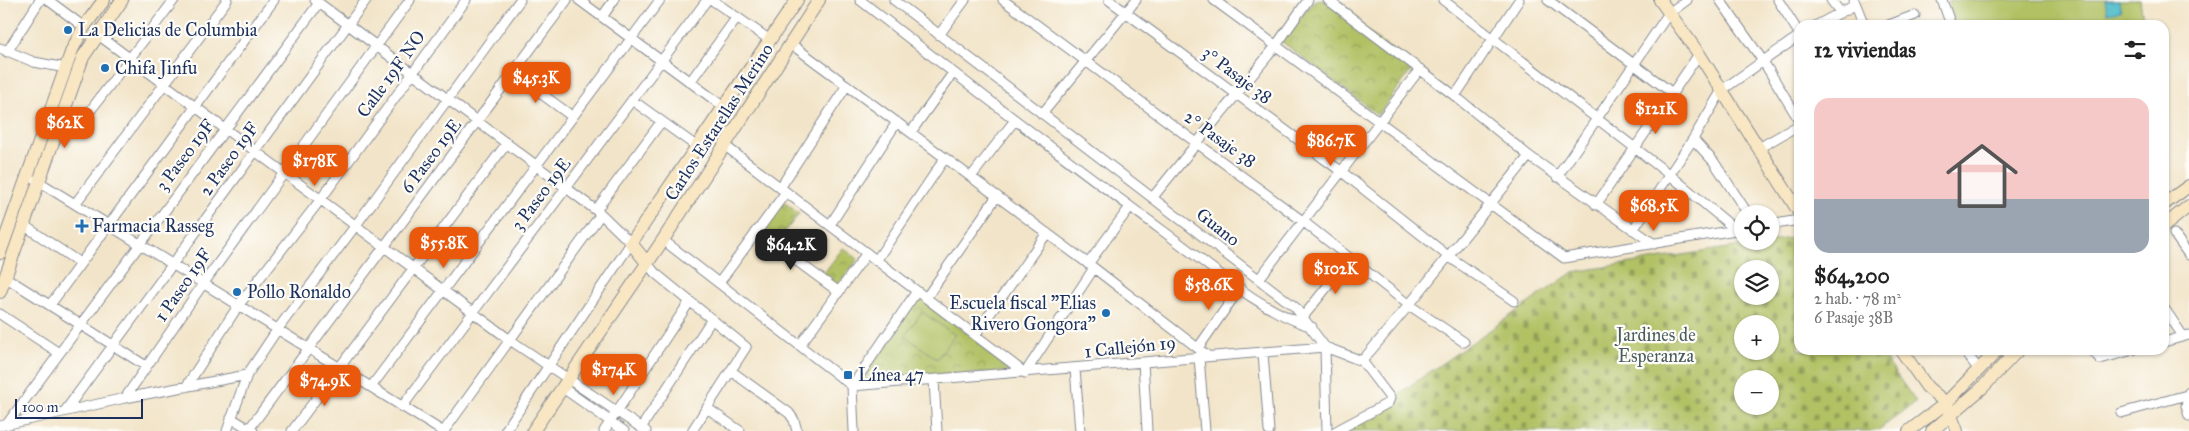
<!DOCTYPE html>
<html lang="es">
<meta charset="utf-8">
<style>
body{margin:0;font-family:"IM FELL Great Primer",serif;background:#f6f6f6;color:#222;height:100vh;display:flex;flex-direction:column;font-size:19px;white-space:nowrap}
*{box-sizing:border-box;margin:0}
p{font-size:16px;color:#767676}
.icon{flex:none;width:28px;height:28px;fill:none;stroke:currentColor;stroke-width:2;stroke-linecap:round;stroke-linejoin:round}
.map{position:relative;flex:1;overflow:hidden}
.drawer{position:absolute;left:1794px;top:20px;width:375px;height:335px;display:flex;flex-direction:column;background:#fff;border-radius:15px;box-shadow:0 1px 4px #0004}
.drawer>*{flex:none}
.controls{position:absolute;left:1734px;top:205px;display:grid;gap:10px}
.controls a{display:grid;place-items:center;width:45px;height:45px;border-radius:50%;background:#fff;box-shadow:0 1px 4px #0004;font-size:25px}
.scale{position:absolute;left:15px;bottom:12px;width:128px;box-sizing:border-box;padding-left:5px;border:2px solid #1b2f5e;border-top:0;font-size:14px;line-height:18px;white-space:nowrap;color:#1b2f5e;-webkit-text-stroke:4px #fdfcf7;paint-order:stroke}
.price{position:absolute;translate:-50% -42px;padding:0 11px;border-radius:10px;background:#ea580c;color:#fff;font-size:16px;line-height:32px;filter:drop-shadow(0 1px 2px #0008)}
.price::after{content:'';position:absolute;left:50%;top:30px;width:15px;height:11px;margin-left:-8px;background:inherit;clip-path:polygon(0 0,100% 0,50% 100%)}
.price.active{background:#222;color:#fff}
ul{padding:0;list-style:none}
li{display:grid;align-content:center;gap:10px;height:265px;padding:0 20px}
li+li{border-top:1px solid #e0e0e0}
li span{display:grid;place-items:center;height:155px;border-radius:15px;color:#555}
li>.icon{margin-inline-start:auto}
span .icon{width:90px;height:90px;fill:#fffc;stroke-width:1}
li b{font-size:21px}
h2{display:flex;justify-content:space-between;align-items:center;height:60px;padding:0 20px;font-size:21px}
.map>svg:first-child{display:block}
.cemetery{fill:url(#cemetery-stones);stroke:#667861;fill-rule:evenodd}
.park{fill:url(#park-crowns);stroke:#667861}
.pitch{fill:#b1c164;stroke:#667861}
.water{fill:#50bdca;stroke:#367694}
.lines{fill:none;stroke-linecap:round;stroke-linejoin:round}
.street-casing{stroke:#868a93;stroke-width:11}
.secondary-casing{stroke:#868a93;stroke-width:14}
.street{stroke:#fff;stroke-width:9}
.secondary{stroke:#f9e7c3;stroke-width:12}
.poi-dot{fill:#1f6fb2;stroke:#fdfcf7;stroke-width:2}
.labels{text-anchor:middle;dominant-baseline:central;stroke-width:4.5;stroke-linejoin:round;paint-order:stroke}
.poi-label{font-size:18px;fill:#1b2f5e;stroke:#fdfcf7;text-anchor:start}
.street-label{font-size:18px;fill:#1b2f5e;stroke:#fdfcf7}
.park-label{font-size:18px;fill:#485b60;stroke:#fdfcf7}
</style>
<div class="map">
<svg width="2189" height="431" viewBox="0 0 2189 431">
<defs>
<pattern id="cemetery-stones" width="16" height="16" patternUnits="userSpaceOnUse" patternTransform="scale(1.25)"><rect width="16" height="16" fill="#b1c164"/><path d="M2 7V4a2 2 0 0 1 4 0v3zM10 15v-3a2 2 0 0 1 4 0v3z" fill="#8f9d56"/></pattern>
<pattern id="park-crowns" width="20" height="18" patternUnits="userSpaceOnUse" patternTransform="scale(1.25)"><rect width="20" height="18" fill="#b1c164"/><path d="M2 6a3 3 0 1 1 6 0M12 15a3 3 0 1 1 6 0" fill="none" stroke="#8f9d56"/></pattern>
</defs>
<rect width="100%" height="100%" fill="#fdfcf7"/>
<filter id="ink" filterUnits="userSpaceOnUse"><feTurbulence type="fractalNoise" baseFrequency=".02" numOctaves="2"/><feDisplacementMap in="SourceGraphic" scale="10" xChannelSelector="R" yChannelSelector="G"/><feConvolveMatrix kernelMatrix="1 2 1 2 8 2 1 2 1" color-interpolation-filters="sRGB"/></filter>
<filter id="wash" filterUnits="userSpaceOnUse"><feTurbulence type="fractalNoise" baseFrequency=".0096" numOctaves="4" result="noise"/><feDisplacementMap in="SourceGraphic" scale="20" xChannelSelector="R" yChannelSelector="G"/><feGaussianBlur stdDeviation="1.12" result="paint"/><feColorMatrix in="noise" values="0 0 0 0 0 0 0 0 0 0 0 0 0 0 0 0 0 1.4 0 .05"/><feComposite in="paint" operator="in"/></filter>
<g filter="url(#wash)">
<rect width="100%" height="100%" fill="#f2e4c8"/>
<path class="cemetery" d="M1798 237 1799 350H1879L1916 402 1877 431H1345L1573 272ZM1742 269H1770V296H1742ZM1742 324H1770V351H1742ZM1742 379H1770V406H1742Z"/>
<path class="park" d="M1315 0H1326L1414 67 1378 115 1281 41Z
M784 202 799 214 777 241 761 230Z
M843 248 858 259 837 287 821 277Z
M918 295 1018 371 858 381Z"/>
<path class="pitch" d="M1948 0H2140L2144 25H1955Z
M922 312 955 335 937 359 905 336Z"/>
<path class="water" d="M2119 0 2121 11 2107 13 2105 1Z"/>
</g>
<g filter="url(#ink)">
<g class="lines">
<defs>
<path id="street" d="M48 0 84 27
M315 0 601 214 631 243 505 431
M579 0 724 107
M712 0 770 40
M860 0C960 78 1061 156 1163 231 1210 265 1256 309 1312 327
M894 0 1295 307 1325 347 1327 431
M1003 0 1304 222 1409 305 1464 342
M1109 0 1342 172 1448 256 1514 301
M1214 0 1564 258 1742 229
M1328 0 1455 96 1529 156 1654 244
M1443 0 1670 175 1736 230
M1548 0 1671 92
M1720 0 1763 61 1799 120
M1778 0 1799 33
M1831 0 1840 12
M1854 0 1864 25
M1942 0 1951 25
M602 17 614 0
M1817 25 1855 5
M1889 25 1915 15
M97 34 510 340 646 431
M939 35 965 0
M791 44 1094 268 1208 356
M0 48 34 62 66 68
M7 52 40 0
M513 73 573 117
M690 82 737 17
M1455 96 1519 0
M632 100 696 146
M1042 114 1136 0
M52 129H69L81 123 174 0
M911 132 953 73
M1693 139 1714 162 1748 214
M724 145 1025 373
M1759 148 1799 125
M971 177 1015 120
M1557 177 1669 13 1687 0
M36 180 442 431
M780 188 847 85
M1153 197 1275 47 1308 0
M75 204 227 0
M1596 205 1699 54
M596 210 661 122
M830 225 897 122
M1770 225 1799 220
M25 226 80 263
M1633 230 1693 139 1722 90 1799 36
M756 231 839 292
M2174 234 2189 255
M663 240 852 386 1325 347 1362 361 1390 398 1388 403 1336 431
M876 261 945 158
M647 263 655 273 746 347 692 431
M1088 264 1130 207
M5 277 146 366
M1259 279 1420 69
M719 283 786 192
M926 298 997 196
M50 305 274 0
M2164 308 2183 336
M0 314 59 353
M1303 317 1350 258
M975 335 1047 233
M2164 342 2189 335
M800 345 867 253
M1198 348 1240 288
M1964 350 1979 370
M2092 350 2100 359 2133 350
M1263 353 1269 431
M1199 357 1205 431
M1362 361 1409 305 1529 156
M1143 362 1147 431
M1075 369 1080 431
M731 371 789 413 794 420 797 431
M1025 373 1094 268
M934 380 937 431
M186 387 238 306 321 199 466 0
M371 387 660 0
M563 388 624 431
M2189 392 2186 406 2189 416
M125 398 203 284 410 0
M402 407 707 0
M707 408 740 431
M65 411 366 0
M2121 413 2187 395
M231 418 253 431
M7 424 319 3
M0 426 125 398 247 375
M641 428 712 319
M249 429 567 0
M227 431 247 375 277 330 356 225 520 0
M292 431 507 143
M444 431 601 214
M604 431 690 301
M854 431 852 386 917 291"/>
<path id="secondary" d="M1660 0 1699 54 1799 212
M2164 204 2189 186
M2164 226 2189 206
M0 253 72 50 84 27 104 0
M647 263 631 243 797 0
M0 292 83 57 122 0
M1901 350 1927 387 1946 403 1957 431
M533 431 663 240 819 0
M1909 431 1946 403 1998 350
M1932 431 1982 388 2018 350"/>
</defs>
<use href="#street" class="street-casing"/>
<use href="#secondary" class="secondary-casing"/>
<use href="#street" class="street"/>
<use href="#secondary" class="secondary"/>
</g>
</g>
<g class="poi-dot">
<circle cx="68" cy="30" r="5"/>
<circle cx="105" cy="68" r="5"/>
<path d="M79.5 218.5h5v5h5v5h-5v5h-5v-5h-5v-5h5z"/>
<circle cx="237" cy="292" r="5"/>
<circle cx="1106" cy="313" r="5"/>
<rect x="843" y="370" width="10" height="10" rx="2.5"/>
</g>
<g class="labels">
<g class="poi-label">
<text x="78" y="30">La Delicias de Columbia</text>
<text x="115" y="68">Chifa Jinfu</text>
<text x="92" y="226">Farmacia Rasseg</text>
<text x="247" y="292">Pollo Ronaldo</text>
<text x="1096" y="303" text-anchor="end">Escuela fiscal "Elias<tspan x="1096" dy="21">Rivero Gongora"</tspan></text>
<text x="858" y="375">Línea 47</text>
</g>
<g class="street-label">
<text transform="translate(391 74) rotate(-54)">Calle 19F NO</text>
<text transform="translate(1237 75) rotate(37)">3° Pasaje 38</text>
<text transform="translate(719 122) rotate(-57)">Carlos Estarellas Merino</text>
<text transform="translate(1220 139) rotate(36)">2° Pasaje 38</text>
<text transform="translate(185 155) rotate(-53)">3 Paseo 19F</text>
<text transform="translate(431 156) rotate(-53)">6 Paseo 19E</text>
<text transform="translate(229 159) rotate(-54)">2 Paseo 19F</text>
<text transform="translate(541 194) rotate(-53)">3 Paseo 19E</text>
<text transform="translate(1218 227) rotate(38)">Guano</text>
<text transform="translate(183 285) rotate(-55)">1 Paseo 19F</text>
<text transform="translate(1130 347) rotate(-6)">1 Callejón 19</text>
</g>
<g class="park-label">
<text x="1656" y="335">Jardines de<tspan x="1656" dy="21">Esperanza</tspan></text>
</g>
</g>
</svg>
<div class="controls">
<a><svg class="icon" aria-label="locate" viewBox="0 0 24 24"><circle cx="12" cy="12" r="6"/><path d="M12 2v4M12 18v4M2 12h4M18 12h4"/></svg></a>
<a><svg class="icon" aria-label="layers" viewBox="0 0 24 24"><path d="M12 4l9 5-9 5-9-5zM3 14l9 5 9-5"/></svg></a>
<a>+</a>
<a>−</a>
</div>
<div class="scale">100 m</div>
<b class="price" style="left:536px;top:104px">$45.3K</b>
<b class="price" style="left:1656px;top:135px">$121K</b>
<b class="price" style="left:65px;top:149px">$62K</b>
<b class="price" style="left:1331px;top:167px">$86.7K</b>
<b class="price" style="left:315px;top:187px">$178K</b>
<b class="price" style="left:1654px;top:232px">$68.5K</b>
<b class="price" style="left:444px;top:269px">$55.8K</b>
<b class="price active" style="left:791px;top:271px">$64.2K</b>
<b class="price" style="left:1336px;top:295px">$102K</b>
<b class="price" style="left:1209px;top:311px">$58.6K</b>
<b class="price" style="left:614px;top:396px">$174K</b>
<b class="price" style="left:325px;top:407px">$74.9K</b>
<section class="drawer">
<h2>12 viviendas<svg class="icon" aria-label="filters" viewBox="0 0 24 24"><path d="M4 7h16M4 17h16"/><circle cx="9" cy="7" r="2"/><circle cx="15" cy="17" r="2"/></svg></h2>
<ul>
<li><span style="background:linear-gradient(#f6c9c9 65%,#9aa5b1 0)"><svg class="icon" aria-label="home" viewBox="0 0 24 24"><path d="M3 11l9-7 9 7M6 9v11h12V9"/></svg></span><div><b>$64,200</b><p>2 hab. · 78 m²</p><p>6 Pasaje 38B</p></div></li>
</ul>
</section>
</div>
